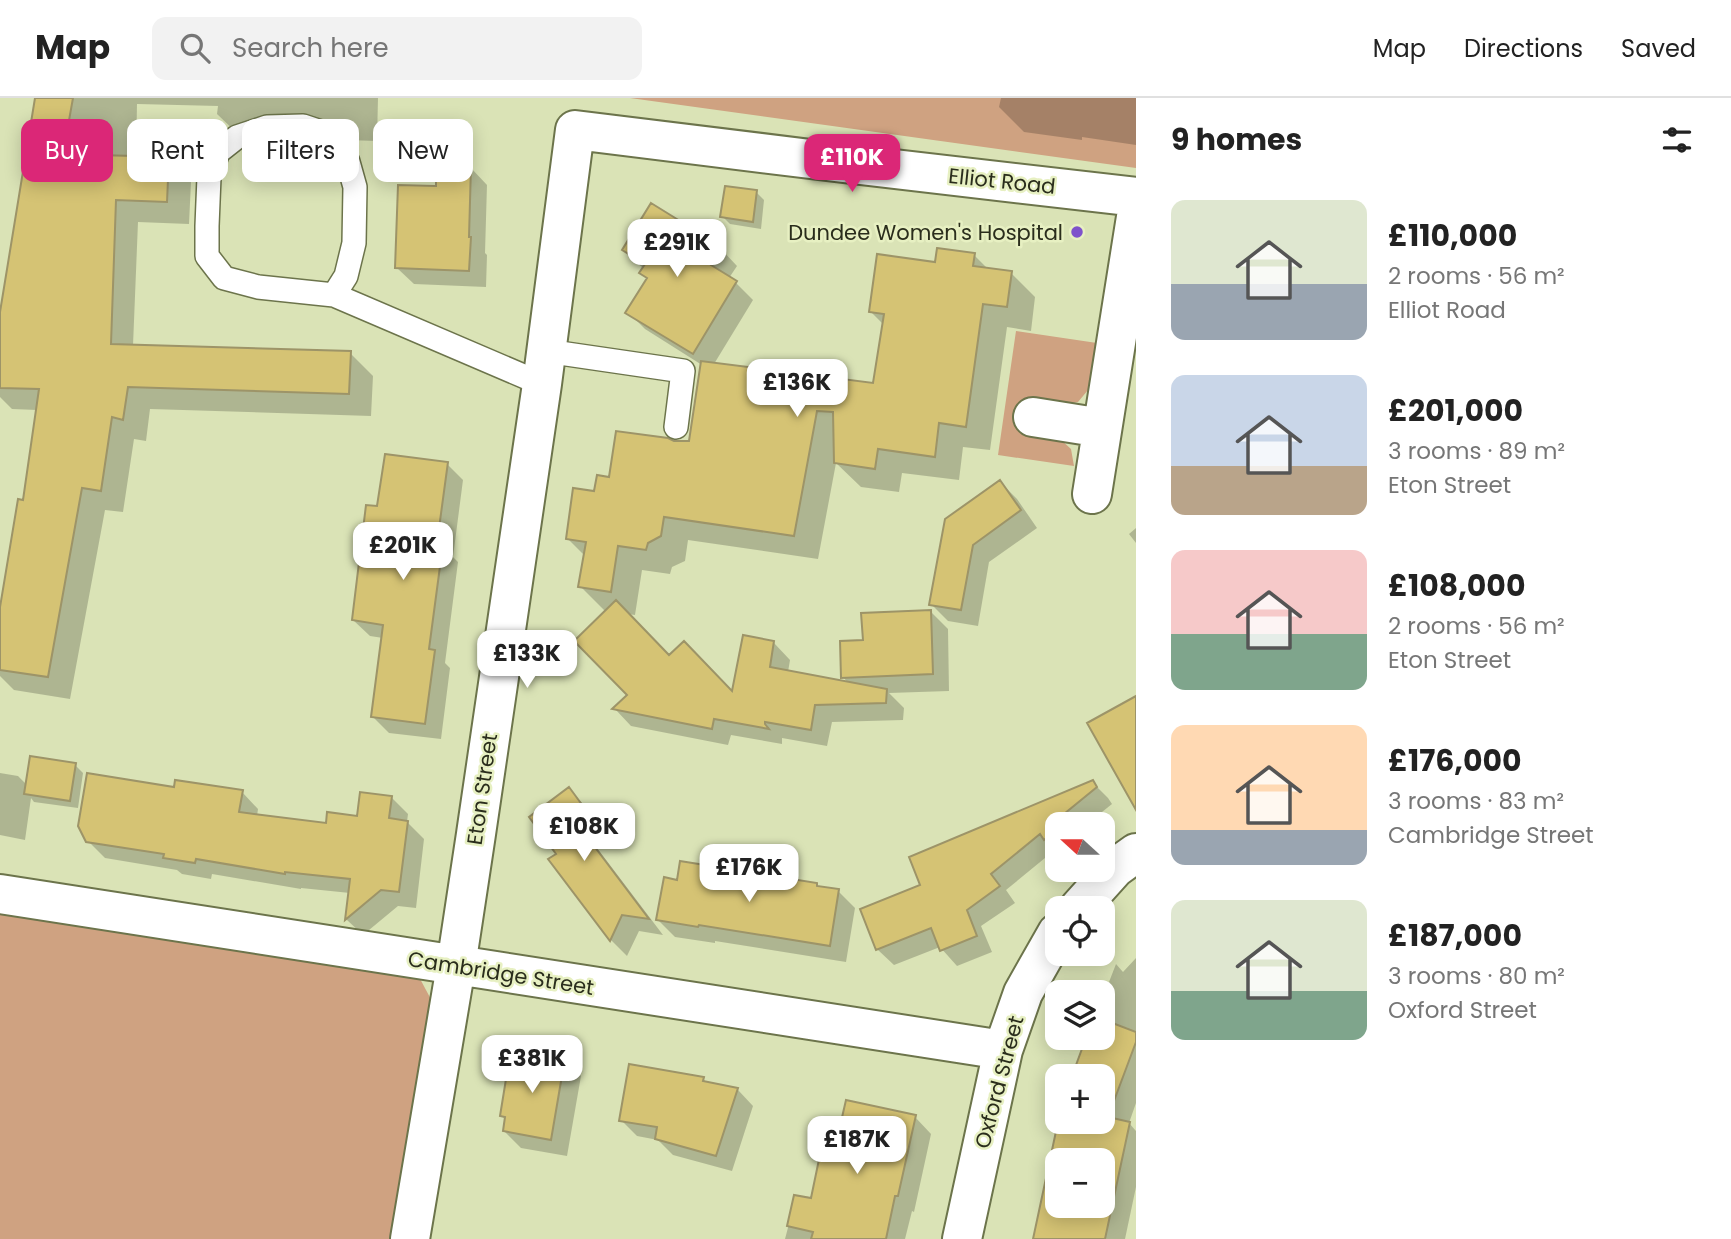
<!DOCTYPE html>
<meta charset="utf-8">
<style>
body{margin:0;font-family:Poppins,sans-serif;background:#f2f2f2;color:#222;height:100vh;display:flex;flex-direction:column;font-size:26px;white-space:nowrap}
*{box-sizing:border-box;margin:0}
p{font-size:23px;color:#767676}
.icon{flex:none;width:38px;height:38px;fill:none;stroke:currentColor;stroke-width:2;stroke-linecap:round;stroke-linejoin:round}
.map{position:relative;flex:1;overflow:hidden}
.sheet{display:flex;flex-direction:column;background:#fff;width:595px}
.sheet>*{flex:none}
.hud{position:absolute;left:21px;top:21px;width:665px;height:63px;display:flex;gap:14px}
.needle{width:46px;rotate:291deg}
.tools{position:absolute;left:1045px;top:714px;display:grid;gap:14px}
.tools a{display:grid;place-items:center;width:70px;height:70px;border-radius:14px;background:#fff;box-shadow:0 4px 18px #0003;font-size:35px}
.price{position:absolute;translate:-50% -60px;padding:0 16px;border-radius:14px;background:#fff;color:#222;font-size:23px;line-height:46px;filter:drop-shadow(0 2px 4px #0008)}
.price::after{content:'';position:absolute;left:50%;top:42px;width:21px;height:16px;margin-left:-10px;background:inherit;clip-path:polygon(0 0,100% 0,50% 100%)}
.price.selected{background:#db2777;color:#fff}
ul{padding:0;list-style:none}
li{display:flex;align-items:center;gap:21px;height:175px;padding:0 35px}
li span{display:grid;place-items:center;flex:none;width:196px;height:140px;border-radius:14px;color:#555}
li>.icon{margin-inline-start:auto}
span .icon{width:84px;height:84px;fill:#fffc;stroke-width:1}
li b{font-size:30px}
h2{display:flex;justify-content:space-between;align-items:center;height:84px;padding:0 35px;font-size:30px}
.pill{padding:0 24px;border-radius:14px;background:#fff;box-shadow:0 4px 18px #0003;font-size:24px;line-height:63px}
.pill.selected{background:#db2777;color:#fff}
header{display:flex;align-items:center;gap:42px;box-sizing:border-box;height:98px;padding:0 35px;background:#fff;border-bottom:2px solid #e0e0e0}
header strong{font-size:33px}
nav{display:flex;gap:38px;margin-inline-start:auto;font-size:24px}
.search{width:490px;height:63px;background:#f2f2f2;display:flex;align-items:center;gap:18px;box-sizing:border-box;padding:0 24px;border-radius:14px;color:#767676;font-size:26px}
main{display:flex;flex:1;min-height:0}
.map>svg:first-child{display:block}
.green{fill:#cfa281}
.shadow{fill:#0003;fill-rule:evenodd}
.building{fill:#d5c374;stroke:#9d9468;stroke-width:2;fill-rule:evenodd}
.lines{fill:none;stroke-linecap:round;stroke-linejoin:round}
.lane-casing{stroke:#6c744b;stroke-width:26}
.street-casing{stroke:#6c744b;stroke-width:42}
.lane{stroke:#fff;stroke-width:23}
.street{stroke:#fff;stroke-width:38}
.poi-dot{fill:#7e52cb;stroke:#e7f0c2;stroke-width:2.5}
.labels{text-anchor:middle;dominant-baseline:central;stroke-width:5;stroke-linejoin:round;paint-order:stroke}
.street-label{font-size:21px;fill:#2a2d1c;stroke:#e7f0c2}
.poi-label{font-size:21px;fill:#2a2d1c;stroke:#e7f0c2;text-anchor:end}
</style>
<header>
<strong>Map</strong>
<div class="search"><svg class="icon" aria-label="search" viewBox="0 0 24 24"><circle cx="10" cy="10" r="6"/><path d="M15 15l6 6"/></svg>Search here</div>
<nav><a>Map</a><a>Directions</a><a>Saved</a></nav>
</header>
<main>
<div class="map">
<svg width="1136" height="1141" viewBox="0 0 1136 1141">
<rect width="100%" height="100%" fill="#dae3b6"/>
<path class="green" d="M630 0H1136V70Z
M1016 233 1097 245 1088 292 1078 304 1063 307 1060 341 1071 351 1074 368 998 357Z
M0 812 418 877 434 907 395 1141H0Z"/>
<path class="shadow" d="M37 0H378L377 43 346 42 327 36 240 38 217 16 218 8 137 6 136 60 168 61 191 84 189 126 138 124 133 248 350 255 373 278 371 318 150 311 146 343 134 341 123 414 105 412 70 601 14 592 0 578V520L24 404 37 312 12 311 0 299V225Z
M1001 0H1136V47L1082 39V42L1024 34 999 9Z
M471 70 487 87 485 155 487 157 486 189 414 186 397 170Z
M756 94 764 102 761 131 730 126 722 118Z
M721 151 737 168 729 180 736 185 753 202 714 266 875 287 884 227 871 214 936 166 974 157 989 172 1011 175 1035 199 1031 233 1007 229 990 352 963 349 959 382 902 375 899 394 861 389 836 365 818 461 688 442 685 463 672 469 670 476 642 472 635 517 628 516 670 559 734 596 774 545 790 562 788 574 849 586 843 579 864 544 931 514 948 531 949 593 889 595 904 610 903 622 832 624 827 648 782 640V646L731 637 728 647 631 628 615 611 629 597 606 514 580 488 585 458 568 441 596 395 673 344 691 345 702 267 645 231 628 214 648 181 642 175 644 171 624 152Z
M447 366 463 382 453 459 458 464 445 565 450 570 441 641 389 635 373 619 383 540 370 538 353 522 379 410Z
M1000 384 1017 401 1037 430 989 464 978 528 948 523 931 506Z
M1136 430V445L1129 436Z
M75 667 83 675 78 710 34 704 31 700 25 742 0 737V675L18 678 27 687Z
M1092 684 1108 700 1112 706 1087 726H1057V752L1056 751 1006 792 1015 805 981 828 992 854 957 868 940 849 894 867 878 852 862 812 922 788Z
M176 691 242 694 258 711 257 718 327 727 359 720 392 700 408 716 407 724 424 741 416 810 398 808 363 837 347 822 350 795 301 790V791L212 776 211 781 182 776 177 772 105 760 88 743Z
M569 691 585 708 607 737 594 746 663 837 639 833 627 858 611 842 551 761 558 756Z
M678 784 816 787 820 790 838 793 855 810 846 864 715 843V845L675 839 658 822Z
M1136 860V1005L1129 1025 1136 1033V1089L1125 1141H1035L1060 1024H1102V978H1074L1088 940H1102V902L1116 866 1123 874ZM1057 1062H1102V1108H1057Z
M564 961 581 978 567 1058 521 1050 504 1033 506 1022 502 1018 514 978Z
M703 981 708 986 738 992 753 1008 732 1073 673 1057 658 1042 637 1038 621 1022Z
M915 1019 931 1036 914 1114 912 1113 905 1141H785L796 1099 812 1103 836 1052Z"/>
<path class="building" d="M35 0H73L63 56 169 59 167 104 116 102 111 246 351 253 349 296 128 289 123 322 112 319 101 393 82 390 48 579 0 572V509L18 401 23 402 39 291 0 290V214Z
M436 67 471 68 469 139H471L469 173 395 170 398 87 436 88Z
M725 88 757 92 753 124 720 119Z
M651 105 722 149 711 167 737 183 693 256 625 215 647 180 639 175 645 166 622 152Z
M937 150 975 155 973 168 1012 173 1007 209 983 206 966 329 939 325 935 359 878 351 875 371 834 365 833 314 817 313 794 438 664 419 661 438 648 445 646 452 618 448 611 494 578 489 586 444 566 441 573 390 594 393 597 377 609 379 616 333 668 340 674 343H689L701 263 873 285 884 216 869 214 877 156 935 164Z
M385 356 448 364 437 445 443 446 429 551 435 552 425 626 371 619 383 527 352 522 366 407 377 408Z
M1000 382 1021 412 973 447 961 512 929 507 945 421Z
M616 502 669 557 684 543 732 593 743 537 774 543 770 569 887 591 886 605 815 607 811 632 765 624V626L769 631 714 621 712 631 612 611 627 597 574 543Z
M931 512 933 576 841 580 840 543 863 542 861 515Z
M1136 598V712L1087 625Z
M30 658 76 665 70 703 24 696Z
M87 675 174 689 175 682 243 692 239 714 326 725 327 714 357 718 360 694 392 698 389 720 408 723 399 794 381 792 345 822 350 781 285 774V776L196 761 195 765 163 760 164 756 86 744 78 728Z
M1093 682 1097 689 1064 716V726H1057V732L1044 742 1040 736 991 776 1000 788 967 812 977 838 940 853 931 830 876 852 860 811 920 787 909 759Z
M569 689 591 719 579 728 649 821 622 817 610 843 548 761 556 756 529 719Z
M680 763 817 785V788L839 791 830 848 699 827 698 829 656 822 664 779 677 782Z
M1102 921 1136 934V944L1108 1019 1130 1024 1105 1141H1033L1058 1024H1102V978H1072L1086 940H1102ZM1057 1062H1102V1108H1057Z
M517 952 565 960 551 1042 503 1033 505 1019 500 1018 507 975 513 976Z
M629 966 704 979 703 983 738 990 716 1058 655 1041 657 1029 619 1023Z
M846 1002 916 1017 898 1098H895L886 1141H811L813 1134 787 1128 794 1097 811 1100 822 1047 835 1050Z"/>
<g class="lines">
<defs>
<path id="lane" d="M334 197 258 189 224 180 207 158V128L209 79 218 54 237 39 267 29 303 28 336 39 348 64 355 89 354 145 346 178 334 197 542 286
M546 253 683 273 676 329"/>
<path id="street" d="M1033 319 1102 330
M1092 396 1136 119
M0 796 1003 952
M1079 810 1115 770 1136 755
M410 1141 456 868 476 736 542 286 575 32 843 65 1136 99
M962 1141 1003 952 1023 895 1057 835"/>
</defs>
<use href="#lane" class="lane-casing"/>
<use href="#street" class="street-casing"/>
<use href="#lane" class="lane"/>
<use href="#street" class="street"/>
</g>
<circle class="poi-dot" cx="1077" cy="134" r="7"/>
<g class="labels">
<g class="street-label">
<text transform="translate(1002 83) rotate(6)">Elliot Road</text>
<text transform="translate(482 691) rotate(-82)">Eton Street</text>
<text transform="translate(501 875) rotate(9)">Cambridge Street</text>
<text transform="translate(999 984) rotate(-75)">Oxford Street</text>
</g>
<g class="poi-label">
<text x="1063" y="134">Dundee Women's Hospital</text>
</g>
</g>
</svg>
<div class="tools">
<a><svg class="needle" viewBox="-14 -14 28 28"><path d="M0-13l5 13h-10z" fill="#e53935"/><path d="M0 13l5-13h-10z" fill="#767676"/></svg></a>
<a><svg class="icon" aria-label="locate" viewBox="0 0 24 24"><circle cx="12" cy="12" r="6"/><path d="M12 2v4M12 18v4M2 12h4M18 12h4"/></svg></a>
<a><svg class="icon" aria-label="layers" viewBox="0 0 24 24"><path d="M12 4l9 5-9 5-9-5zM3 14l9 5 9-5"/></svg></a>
<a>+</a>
<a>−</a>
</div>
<b class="price selected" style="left:852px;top:96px">£110K</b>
<b class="price" style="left:677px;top:181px">£291K</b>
<b class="price" style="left:797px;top:321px">£136K</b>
<b class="price" style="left:403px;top:484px">£201K</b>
<b class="price" style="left:527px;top:592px">£133K</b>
<b class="price" style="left:584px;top:765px">£108K</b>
<b class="price" style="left:749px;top:806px">£176K</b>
<b class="price" style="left:532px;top:997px">£381K</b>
<b class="price" style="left:857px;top:1078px">£187K</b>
<div class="hud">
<a class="pill selected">Buy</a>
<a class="pill">Rent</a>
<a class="pill">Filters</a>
<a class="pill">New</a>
</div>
</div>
<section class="sheet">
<h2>9 homes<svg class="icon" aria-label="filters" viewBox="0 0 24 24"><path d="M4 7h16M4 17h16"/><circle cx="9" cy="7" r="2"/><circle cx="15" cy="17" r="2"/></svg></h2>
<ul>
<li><span style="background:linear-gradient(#dfe7d0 60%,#9aa5b1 0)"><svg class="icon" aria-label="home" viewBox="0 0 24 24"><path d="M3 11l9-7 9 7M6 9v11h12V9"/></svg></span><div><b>£110,000</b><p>2 rooms · 56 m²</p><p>Elliot Road</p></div></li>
<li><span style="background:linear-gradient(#c9d6e8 65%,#b9a48a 0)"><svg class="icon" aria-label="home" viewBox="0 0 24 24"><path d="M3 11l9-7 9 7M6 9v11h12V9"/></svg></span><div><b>£201,000</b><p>3 rooms · 89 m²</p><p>Eton Street</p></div></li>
<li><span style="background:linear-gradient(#f6c9c9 60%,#7fa58c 0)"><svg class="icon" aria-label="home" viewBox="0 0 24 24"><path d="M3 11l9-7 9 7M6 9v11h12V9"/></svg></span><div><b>£108,000</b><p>2 rooms · 56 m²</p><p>Eton Street</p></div></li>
<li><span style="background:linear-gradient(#ffd9b3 75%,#9aa5b1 0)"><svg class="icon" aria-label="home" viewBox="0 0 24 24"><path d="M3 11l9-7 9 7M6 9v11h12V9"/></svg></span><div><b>£176,000</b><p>3 rooms · 83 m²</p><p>Cambridge Street</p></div></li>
<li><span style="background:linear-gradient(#dfe7d0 65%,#7fa58c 0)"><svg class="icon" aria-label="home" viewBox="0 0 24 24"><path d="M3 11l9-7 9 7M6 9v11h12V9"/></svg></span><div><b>£187,000</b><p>3 rooms · 80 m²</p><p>Oxford Street</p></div></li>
</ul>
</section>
</main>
